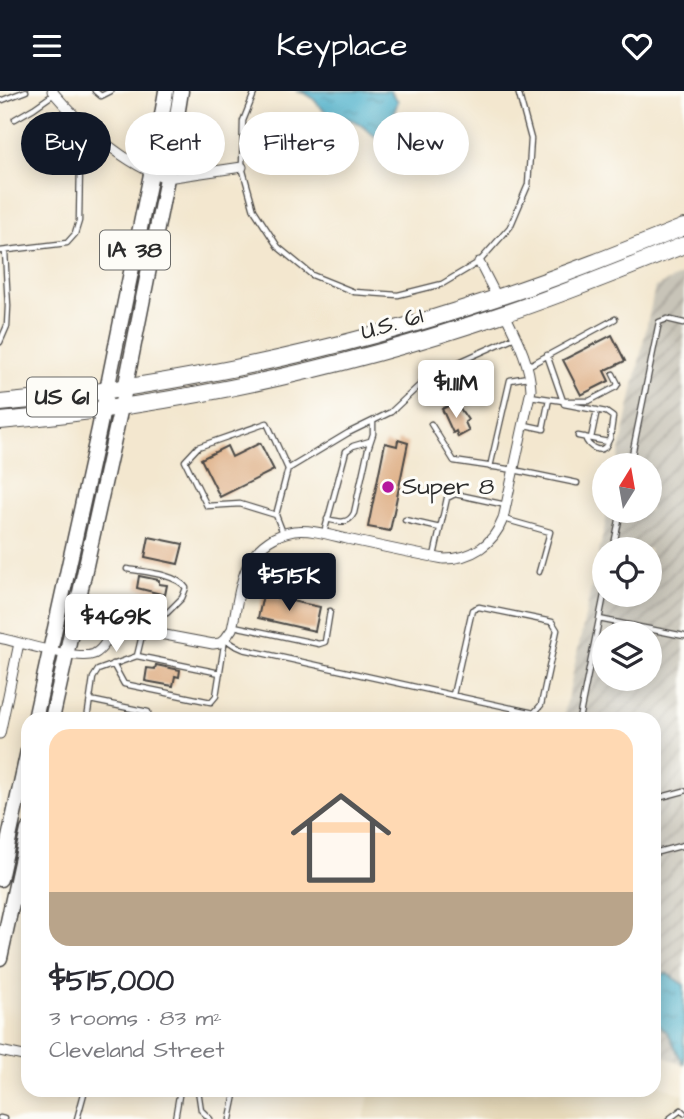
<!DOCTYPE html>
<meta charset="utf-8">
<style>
body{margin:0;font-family:"Architects Daughter",sans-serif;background:#f7f7f7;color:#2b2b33;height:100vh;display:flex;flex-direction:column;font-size:26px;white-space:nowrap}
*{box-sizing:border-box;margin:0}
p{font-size:23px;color:#7c7c81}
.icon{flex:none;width:38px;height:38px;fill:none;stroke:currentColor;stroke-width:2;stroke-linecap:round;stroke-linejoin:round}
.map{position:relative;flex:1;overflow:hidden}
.details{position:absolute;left:21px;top:621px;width:640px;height:385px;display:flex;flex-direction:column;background:#fff;border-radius:21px;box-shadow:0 4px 18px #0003}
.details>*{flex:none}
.guide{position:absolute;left:21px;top:21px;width:642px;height:63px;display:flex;gap:14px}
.needle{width:46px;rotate:11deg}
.tools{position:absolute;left:592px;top:362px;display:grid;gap:14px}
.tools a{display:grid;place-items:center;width:70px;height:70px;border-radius:50%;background:#fff;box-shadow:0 4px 18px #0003;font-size:35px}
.price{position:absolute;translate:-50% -60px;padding:0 16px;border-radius:7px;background:#fff;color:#222;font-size:23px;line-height:46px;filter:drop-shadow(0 2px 4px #0008)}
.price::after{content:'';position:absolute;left:50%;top:42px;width:21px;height:16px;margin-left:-10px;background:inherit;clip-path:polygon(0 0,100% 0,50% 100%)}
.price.current{background:#111827;color:#fff}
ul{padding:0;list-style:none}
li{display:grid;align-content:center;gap:14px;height:371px;padding:0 28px}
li+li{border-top:2px solid #e1e1e2}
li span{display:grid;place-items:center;height:217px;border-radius:21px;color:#555}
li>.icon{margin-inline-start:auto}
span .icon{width:126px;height:126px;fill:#fffc;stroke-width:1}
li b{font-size:30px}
.tag{padding:0 24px;border-radius:32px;background:#fff;box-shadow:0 4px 18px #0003;font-size:24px;line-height:63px}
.tag.current{background:#111827;color:#fff}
header{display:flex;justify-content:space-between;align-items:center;height:91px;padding:0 28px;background:#111827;color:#fff;font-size:32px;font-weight:600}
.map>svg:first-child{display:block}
.built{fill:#e7daba}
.industrial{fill:url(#industrial-furrows);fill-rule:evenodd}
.water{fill:url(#water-ripples);stroke:#3c6e7b;stroke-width:2}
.building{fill:#deae84}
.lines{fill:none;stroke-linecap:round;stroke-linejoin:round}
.lane-casing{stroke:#494744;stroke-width:7}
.street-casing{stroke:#494744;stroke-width:11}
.primary-casing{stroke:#494744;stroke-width:17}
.highway-casing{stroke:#494744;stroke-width:18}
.lane{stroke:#fff;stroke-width:4.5}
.street{stroke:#fff;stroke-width:9}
.primary{stroke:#fff;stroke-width:14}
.highway{stroke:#fff;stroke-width:16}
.poi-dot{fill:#b5179e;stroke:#fdfcf7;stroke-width:2.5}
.labels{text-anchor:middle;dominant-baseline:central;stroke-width:6;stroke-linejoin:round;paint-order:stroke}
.shield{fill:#fdfcf7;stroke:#6a6a68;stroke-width:2}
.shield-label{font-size:23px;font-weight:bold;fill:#2b2b2b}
.street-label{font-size:24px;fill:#2b2b2b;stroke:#fdfcf7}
.poi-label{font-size:24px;fill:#2b2b2b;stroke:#fdfcf7;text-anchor:start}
</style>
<header><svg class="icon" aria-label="menu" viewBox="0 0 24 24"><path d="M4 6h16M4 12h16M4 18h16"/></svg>Keyplace<svg class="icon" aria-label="heart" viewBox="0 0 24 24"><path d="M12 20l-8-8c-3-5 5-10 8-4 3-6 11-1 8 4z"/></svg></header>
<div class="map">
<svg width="684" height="1028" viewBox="0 0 684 1028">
<defs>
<pattern id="industrial-furrows" width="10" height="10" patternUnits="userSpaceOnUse" patternTransform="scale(1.75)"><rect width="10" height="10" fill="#c8c4b8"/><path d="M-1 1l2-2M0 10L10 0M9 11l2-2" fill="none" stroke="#a39f96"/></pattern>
<pattern id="water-ripples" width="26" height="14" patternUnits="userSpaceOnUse" patternTransform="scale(1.75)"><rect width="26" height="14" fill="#4cb0cb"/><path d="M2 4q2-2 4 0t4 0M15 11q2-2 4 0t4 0" fill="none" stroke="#3f8fa5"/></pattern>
</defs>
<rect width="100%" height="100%" fill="#fdfcf7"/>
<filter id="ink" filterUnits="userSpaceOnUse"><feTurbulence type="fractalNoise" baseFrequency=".0143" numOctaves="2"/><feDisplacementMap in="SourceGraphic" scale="14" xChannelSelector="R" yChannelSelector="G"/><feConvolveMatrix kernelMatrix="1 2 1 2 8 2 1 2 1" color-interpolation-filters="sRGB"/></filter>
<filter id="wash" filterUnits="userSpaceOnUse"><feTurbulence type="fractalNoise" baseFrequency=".00686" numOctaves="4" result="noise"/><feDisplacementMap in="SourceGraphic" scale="28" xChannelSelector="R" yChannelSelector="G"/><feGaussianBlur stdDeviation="1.57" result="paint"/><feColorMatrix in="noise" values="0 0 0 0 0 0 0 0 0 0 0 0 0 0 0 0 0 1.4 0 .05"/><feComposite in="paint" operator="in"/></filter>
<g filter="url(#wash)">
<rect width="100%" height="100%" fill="#f3e7cf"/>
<path class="built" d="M655 992 684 1004V1028H364L370 999H654Z"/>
<path class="industrial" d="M684 183V975L655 961 654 628H563L608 420H649V374H617L655 196ZM604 458H649V504H604ZM604 542H649V588H604Z"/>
<path class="water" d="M296 0H390L398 10 387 43 379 48C371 43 364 35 356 31 347 26 338 26 329 22 315 16 318 4 296 0Z
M666 882 684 894V974L668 942 655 930V886Z"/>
<g id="blocks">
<path class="building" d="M612 244 625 270 604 280 609 290 581 304 563 269Z
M454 312 456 317 459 316 468 329 465 331 469 340 458 346 456 340 453 342 442 318Z
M398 349 408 352 390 440 368 436 385 352 397 355Z
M260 352 274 379 220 406 201 368 227 355 232 366Z
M149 446 183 453 178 473 145 466Z
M139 485 159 489V493L167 494 165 504 137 497Z
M263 504 320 516 315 540 258 527Z
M156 574 180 579 179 586 175 585 173 595 145 590 147 577 155 578Z"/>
</g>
</g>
<g filter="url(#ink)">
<use href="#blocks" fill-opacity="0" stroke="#494744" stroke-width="2"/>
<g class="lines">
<defs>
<path id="lane" d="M95 0 101 5 111 0
M255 0 243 30 242 76 254 119 278 156 312 184 354 201 398 204 442 193 479 171 510 136 528 94 531 48 518 0
M0 10 26 0
M15 28 34 17 54 3
M0 160 67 152 75 143 79 130 80 71 85 56 94 44
M0 251 7 235 8 215 5 160
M547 264 563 310H589L616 296 618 293 613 283
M528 275 615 228
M530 305 563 310 564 313 606 321 613 326 610 347 608 351 578 345
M431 333 454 370 514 379 577 392
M525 334 544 338
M543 338 549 308
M585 346C588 357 603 365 608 351
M591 347 597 319
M630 374 659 231 667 228 684 232
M490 376 510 289 528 286
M288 378 348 342 391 321 424 290 448 276 515 246
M276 424 240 413 207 415 185 370 198 356 267 332 288 378 276 424 283 442
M327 428C339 431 348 434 354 422L368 358 373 343V330
M504 428 550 441 539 481
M405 429 440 437
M324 442 346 360 353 355 370 350
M613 458 621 420
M434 465 447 407 455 403 506 414
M127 478C144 481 177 483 186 497L182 507 167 522
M599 528 684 545
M234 535 319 553 325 551 330 520
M137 565 220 582
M113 573 124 593 211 611 216 605 225 548 234 554 243 558 534 622 541 614 557 539 552 531 479 516 472 519 453 604
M90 609 148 621V628
M87 628 93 587 98 579 137 565 143 540
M579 628 604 504
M654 708 684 700
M654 762 684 754
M198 999 201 1019 210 1028
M0 1027 4 1028
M77 1028 85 999
M175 1028 180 999
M230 1028 236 999
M669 1028 681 1019 684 1022"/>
<path id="street" d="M52 0C78 31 127 76 167 87L242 76
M479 171 498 208
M0 547C19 551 78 570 94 563 110 555 104 539 128 537L213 553 220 552 225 548 232 538C237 516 239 490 250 470 259 454 276 443 294 440 311 438 330 444 347 448 379 455 411 462 444 468 471 468 493 454 503 428L531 299C530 271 516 246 504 221
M0 643 19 552
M0 960 28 966"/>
<path id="primary" d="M35 628 99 338 157 54 166 0
M52 628 125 298 167 87 181 0
M0 788 28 660
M0 867 28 739"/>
<path id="highway" d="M0 312C169 296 335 261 496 207 560 186 622 161 684 136
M0 330C172 315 343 278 506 222 566 202 625 178 684 154"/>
</defs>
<use href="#lane" class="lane-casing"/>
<use href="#street" class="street-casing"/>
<use href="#primary" class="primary-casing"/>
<use href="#highway" class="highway-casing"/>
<use href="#lane" class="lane"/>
<use href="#street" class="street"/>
<use href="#primary" class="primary"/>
<use href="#highway" class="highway"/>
</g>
</g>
<circle class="poi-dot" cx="388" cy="396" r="7"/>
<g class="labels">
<g class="shield">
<rect x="100" y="139.5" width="70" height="39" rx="5"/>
<rect x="27" y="286.5" width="70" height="39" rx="5"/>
</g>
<g class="shield-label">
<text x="135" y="159">IA 38</text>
<text x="62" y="306">US 61</text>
</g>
<g class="street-label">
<text transform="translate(392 233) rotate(-16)">U.S. 61</text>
</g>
<g class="poi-label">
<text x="402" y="396">Super 8</text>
</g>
</g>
</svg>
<div class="tools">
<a><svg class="needle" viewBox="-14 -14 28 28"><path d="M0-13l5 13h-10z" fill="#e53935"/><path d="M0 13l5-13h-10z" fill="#7c7c81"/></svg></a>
<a><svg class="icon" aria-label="locate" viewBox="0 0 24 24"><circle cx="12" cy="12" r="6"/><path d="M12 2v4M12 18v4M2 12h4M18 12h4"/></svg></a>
<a><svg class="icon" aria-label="layers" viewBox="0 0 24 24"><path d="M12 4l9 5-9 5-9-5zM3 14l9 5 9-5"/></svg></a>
</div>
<b class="price" style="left:456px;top:329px">$1.11M</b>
<b class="price current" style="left:289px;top:522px">$515K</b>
<b class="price" style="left:116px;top:563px">$469K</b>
<div class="guide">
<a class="tag current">Buy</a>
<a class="tag">Rent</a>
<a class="tag">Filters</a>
<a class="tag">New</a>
</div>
<section class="details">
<ul>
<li><span style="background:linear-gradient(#ffd9b3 75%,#b9a48a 0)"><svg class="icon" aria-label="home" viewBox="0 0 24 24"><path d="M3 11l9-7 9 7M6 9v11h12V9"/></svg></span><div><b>$515,000</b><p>3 rooms · 83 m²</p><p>Cleveland Street</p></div></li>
</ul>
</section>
</div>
